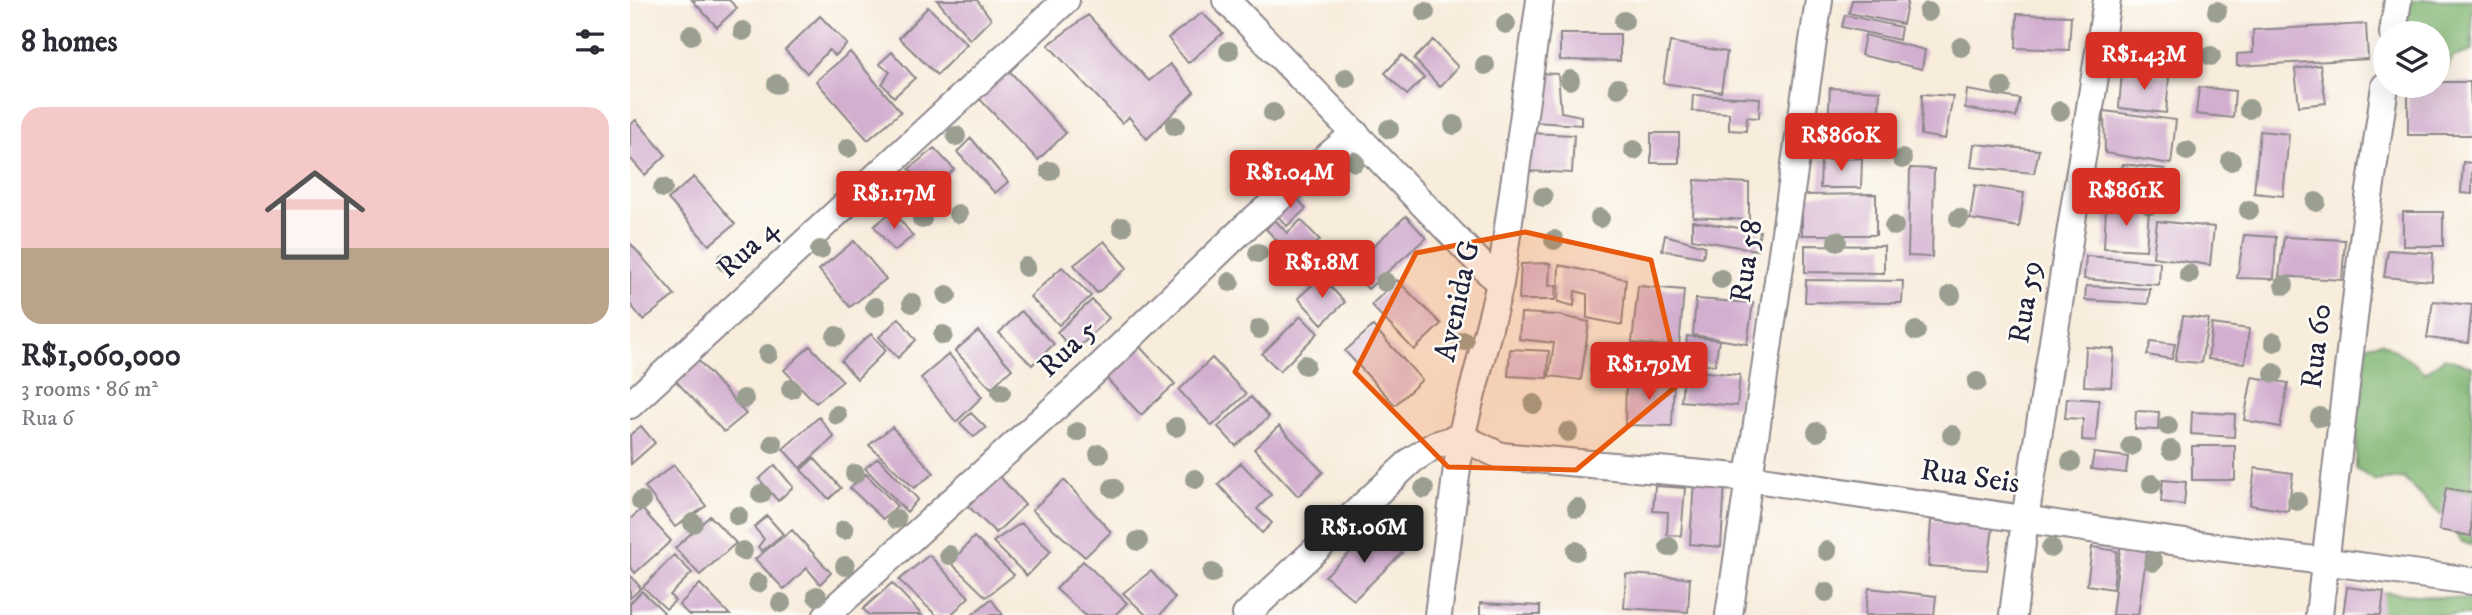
<!DOCTYPE html>
<meta charset="utf-8">
<style>
body{margin:0;font-family:"IM FELL DW Pica",serif;background:#f7f7f7;color:#2b2b33;height:100vh;display:flex;flex-direction:column;font-size:26px;white-space:nowrap}
*{box-sizing:border-box;margin:0}
p{font-size:23px;color:#7c7c81}
.icon{flex:none;width:38px;height:38px;fill:none;stroke:currentColor;stroke-width:2;stroke-linecap:round;stroke-linejoin:round}
.map{position:relative;flex:1;overflow:hidden}
.sheet{display:flex;flex-direction:column;background:#fff;width:630px}
.sheet>*{flex:none}
.buttons{position:absolute;left:1743px;top:21px;display:grid;gap:14px}
.buttons a{display:grid;place-items:center;width:77px;height:77px;border-radius:50%;background:#fff;box-shadow:0 7px 28px #0002;font-size:35px}
.price{position:absolute;translate:-50% -60px;padding:0 16px;border-radius:7px;background:#d93025;color:#fff;font-size:23px;line-height:46px;filter:drop-shadow(0 2px 4px #0008)}
.price::after{content:'';position:absolute;left:50%;top:42px;width:21px;height:16px;margin-left:-10px;background:inherit;clip-path:polygon(0 0,100% 0,50% 100%)}
.price.current{background:#222;color:#fff}
ul{padding:0;list-style:none}
li{display:grid;align-content:center;gap:14px;height:371px;padding:0 21px}
li+li{border-top:2px solid #e1e1e2}
li span{display:grid;place-items:center;height:217px;border-radius:21px;color:#555}
li>.icon{margin-inline-start:auto}
span .icon{width:126px;height:126px;fill:#fffc;stroke-width:1}
li b{font-size:30px}
h2{display:flex;justify-content:space-between;align-items:center;height:84px;padding:0 21px;font-size:30px}
main{display:flex;flex:1;min-height:0}
.map>svg:first-child{display:block}
.forest{fill:#80b572;stroke:#516c56;stroke-width:2}
.building{fill:#d2aecf}
.lines{fill:none;stroke-linecap:round;stroke-linejoin:round}
.minor-casing{stroke:#8d878b;stroke-width:30}
.minor{stroke:#fff;stroke-width:26}
.tree{fill:#9a9f91}
.marked{fill:#e8590c;fill-opacity:0.2;stroke:#e8590c;stroke-width:5;stroke-linejoin:round}
.labels{text-anchor:middle;dominant-baseline:central;stroke-width:5;stroke-linejoin:round;paint-order:stroke}
.street-label{font-size:30px;fill:#22223b;stroke:#fdfcf7}
</style>
<main>
<section class="sheet">
<h2>8 homes<svg class="icon" aria-label="filters" viewBox="0 0 24 24"><path d="M4 7h16M4 17h16"/><circle cx="9" cy="7" r="2"/><circle cx="15" cy="17" r="2"/></svg></h2>
<ul>
<li><span style="background:linear-gradient(#f6c9c9 65%,#b9a48a 0)"><svg class="icon" aria-label="home" viewBox="0 0 24 24"><path d="M3 11l9-7 9 7M6 9v11h12V9"/></svg></span><div><b>R$1,060,000</b><p>3 rooms · 86 m²</p><p>Rua 6</p></div></li>
</ul>
</section>
<div class="map">
<svg width="1842" height="615" viewBox="0 0 1842 615">
<rect width="100%" height="100%" fill="#fdfcf7"/>
<filter id="ink" filterUnits="userSpaceOnUse"><feTurbulence type="fractalNoise" baseFrequency=".0143" numOctaves="2"/><feDisplacementMap in="SourceGraphic" scale="14" xChannelSelector="R" yChannelSelector="G"/><feConvolveMatrix kernelMatrix="1 2 1 2 8 2 1 2 1" color-interpolation-filters="sRGB"/></filter>
<filter id="wash" filterUnits="userSpaceOnUse"><feTurbulence type="fractalNoise" baseFrequency=".00686" numOctaves="4" result="noise"/><feDisplacementMap in="SourceGraphic" scale="28" xChannelSelector="R" yChannelSelector="G"/><feGaussianBlur stdDeviation="1.57" result="paint"/><feColorMatrix in="noise" values="0 0 0 0 0 0 0 0 0 0 0 0 0 0 0 0 0 1.4 0 .05"/><feComposite in="paint" operator="in"/></filter>
<g filter="url(#wash)">
<rect width="100%" height="100%" fill="#f8ecdb"/>
<path class="forest" d="M1766 0H1842V51L1823 57 1810 84 1808 83V33H1778V23Z
M1751 342 1779 359 1795 373 1814 358 1842 366V544L1832 542 1812 516 1773 478 1746 481 1726 469V433L1707 397 1728 347Z
M1739 591 1842 600V615H1739Z"/>
<g id="blocks">
<path class="building" d="M62 0H99L107 8 87 27Z
M307 0H347L361 19 340 40Z
M1222 0H1278L1273 24 1219 13Z
M298 7 337 44 307 75 269 38Z
M572 13 593 33 558 63 538 38Z
M1387 14 1441 16 1439 50 1386 48Z
M458 15 519 81 540 64 564 92 517 139 499 117 492 123 418 45Z
M1215 15 1271 27 1269 40 1212 27Z
M190 16 217 44 205 56 199 50 177 73 155 50Z
M1736 24 1738 59 1607 66V54L1623 53V30Z
M930 34H990V61L930 60Z
M1235 35 1295 50 1292 69 1231 55Z
M1514 37 1546 38V49H1538L1537 68H1513Z
M803 40 828 67 810 87 784 59Z
M1040 42 1097 52 1091 92 1033 83Z
M220 52 271 112 238 140 186 81Z
M262 52 285 78 264 97 252 84 260 72 249 64Z
M772 55 794 78 777 95 755 73Z
M374 65 436 133 408 160 344 93Z
M1690 65 1696 103 1669 106 1665 69Z
M1492 71 1539 77 1536 113 1489 108Z
M907 73 928 74 931 112 951 116V125L905 122Z
M1808 82H1840L1842 135H1778V86H1808Z
M1569 87 1605 91 1603 118 1566 114Z
M1200 88 1250 91 1248 130 1198 128Z
M1337 90 1390 99 1386 117 1335 108Z
M1292 94 1323 96 1315 139 1291 135Z
M1063 95 1130 98 1129 118 1117 117 1116 131 1099 130V113L1062 111Z
M1474 111 1546 120 1541 164 1475 153Z
M6 120 36 155 15 175 0 158V125Z
M1630 131 1659 134 1653 196 1624 193Z
M898 133 944 135 942 173 896 171Z
M1021 133H1049V163H1021Z
M341 138 378 182 365 193 327 152Z
M1344 144 1409 150 1404 173 1341 167Z
M304 148 324 169 303 191 279 169Z
M1232 158 1231 188H1190L1191 160Z
M1833 162 1842 163V194L1831 193Z
M1493 164 1535 169 1531 202 1488 198Z
M699 167 708 179 689 196 679 185Z
M1280 168 1304 169 1302 257 1278 256Z
M64 177 105 224 79 245 38 199Z
M1065 180 1119 183V220L1063 217Z
M1345 185 1394 193 1389 227 1340 219Z
M663 193 676 209 657 226 643 211Z
M1246 194V235H1172V195Z
M1476 206 1519 210 1516 250 1474 248Z
M263 211 283 236 264 251 244 226Z
M1773 212H1813V246H1773Z
M776 216 796 238 738 289 719 268Z
M645 220 657 233 671 220 690 240 667 262 636 229Z
M1062 221 1130 231 1127 250 1062 239Z
M1527 221 1584 227 1580 265 1523 257Z
M1035 235 1075 246 1073 257 1032 250Z
M1614 235 1646 237 1644 279 1607 278Z
M1654 237 1715 240 1712 280 1649 276Z
M224 241 256 279 220 307 189 270Z
M474 241 497 268 467 293 444 265Z
M0 243 45 295 13 320 0 304Z
M1175 245 1254 246V273L1175 272Z
M1758 250 1803 253 1802 281 1754 277Z
M1456 256 1530 262 1529 285 1454 279Z
M920 263 919 286 926 285 925 300H889L891 264Z
M929 265 996 279 992 325 957 318V294L945 291 944 306 928 302Z
M432 267 461 296 429 325 400 297Z
M691 277 715 302 692 324 668 298Z
M767 280 811 324 784 350 741 305Z
M1176 280 1273 281 1272 303 1175 302Z
M1008 286 1054 290 1049 347 1002 343Z
M1456 286 1520 289 1518 304 1455 300Z
M1066 299 1123 303 1117 344 1063 335Z
M462 300 479 318 444 352 427 332Z
M1803 301 1842 305 1838 343 1797 338Z
M391 311 424 344 402 365 369 333Z
M891 313 928 315 959 322 951 380 919 376 924 343 889 339Z
M671 316 688 333 650 371 632 354Z
M1553 316 1579 319 1571 363 1545 361Z
M269 318 286 340 268 358 249 337Z
M1582 324 1619 329 1615 363 1578 359Z
M743 326 792 380 765 405 715 351Z
M348 331 382 369 361 388 325 351Z
M241 334 256 350 227 379 211 361Z
M1057 336 1089 340 1085 365 1055 362Z
M1521 341 1545 344 1542 359 1517 355Z
M180 346 213 381 186 403 154 370Z
M509 346 545 384 511 415 475 377Z
M1456 347 1484 349 1481 387 1454 386Z
M880 349 919 351 917 378 878 376Z
M319 354 352 397 326 422 291 378Z
M582 358 616 394 582 426 549 390Z
M68 360 116 414 94 432 45 380Z
M1054 370 1110 375 1107 406 1051 401Z
M996 377 1044 379 1042 426 995 425Z
M1622 377 1658 383 1650 427 1614 420Z
M621 397 639 417 606 446 588 427Z
M1437 398 1469 400 1466 441 1452 440 1453 419 1435 418Z
M1506 411 1529 412 1528 430 1505 429Z
M1562 412 1605 414 1604 437 1561 434Z
M341 413 356 428 344 437 330 423Z
M189 417 204 437 170 468 153 449Z
M11 426 25 443 1 464 0 435Z
M649 426 693 472 668 496 624 449Z
M262 427 304 473 284 488 239 445Z
M1562 446H1605V480H1562Z
M1464 453 1498 457 1496 473 1461 469Z
M184 458 211 488 199 499 171 470Z
M248 458 288 499 277 512 235 468Z
M611 463 641 495 627 509 642 523 632 533 588 484Z
M44 465 76 506 45 527 15 487Z
M145 465 163 487 148 501 129 479Z
M1625 468 1663 473 1658 511 1620 505Z
M367 473 395 505 366 533 337 505Z
M236 474 267 506 253 519 220 488Z
M434 480 481 532 455 557 402 510Z
M1064 480 1095 482 1091 547 1060 544Z
M1533 480 1556 482 1554 505 1531 502Z
M1025 486 1055 488 1051 536 1037 535 1038 512 1023 511Z
M1816 488 1842 493 1841 536 1809 530Z
M12 509 41 541 5 573 0 567V519Z
M80 516 106 543 70 575 45 548Z
M137 516 153 534 132 551 128 547 134 539 124 527Z
M1301 520 1363 528 1357 570 1298 566Z
M391 523 421 551 397 576 363 542Z
M746 529 772 553 724 600 695 576Z
M162 530 201 573 190 584 177 568 154 589 125 559Z
M344 537 384 575 356 597 321 563Z
M1491 540 1518 544 1508 615H1482Z
M1462 547 1487 551 1483 589 1457 585Z
M44 555 62 573 40 595 45 601 36 609 13 587Z
M299 555 339 597 321 615H306L269 580Z
M453 561 497 603 485 615H455L426 589Z
M521 571 545 598 530 615H516L493 593Z
M996 574 1060 578 1058 612 994 608Z
M0 575 11 588 0 598Z
M262 583 292 615H239L233 609Z
M70 584 100 615H59L49 605Z
M1717 587 1754 592 1751 615H1713Z
M1239 588 1306 596 1304 615H1235Z
M12 591 34 612 31 615H0V603Z
M361 599 373 615H342Z
M850 603 910 606V615H850Z"/>
</g>
</g>
<g filter="url(#ink)">
<use href="#blocks" fill-opacity="0" stroke="#8d878b" stroke-width="2"/>
<g class="lines">
<defs>
<path id="minor" d="M596 0 870 284
M1763 33 1768 0
M0 405 436 0
M197 615 461 375 614 228 725 133
M616 615 782 460 805 445 831 437 871 456 1118 478 1541 541 1842 581
M808 615 831 437 870 284 910 0
M1099 615 1189 0
M1383 615 1395 519 1477 0
M1689 615 1734 233 1755 86"/>
</defs>
<use href="#minor" class="minor-casing"/>
<use href="#minor" class="minor"/>
</g>
<g class="tree">
<circle cx="1587" cy="11" r="10"/>
<circle cx="795" cy="12" r="10"/>
<circle cx="1298" cy="12" r="10"/>
<circle cx="994" cy="21" r="10"/>
<circle cx="876" cy="24" r="10"/>
<circle cx="113" cy="31" r="10"/>
<circle cx="61" cy="35" r="10"/>
<circle cx="1331" cy="47" r="10"/>
<circle cx="599" cy="51" r="10"/>
<circle cx="1496" cy="55" r="10"/>
<circle cx="1581" cy="56" r="10"/>
<circle cx="855" cy="65" r="10"/>
<circle cx="716" cy="78" r="10"/>
<circle cx="940" cy="80" r="10"/>
<circle cx="147" cy="84" r="10"/>
<circle cx="1372" cy="87" r="10"/>
<circle cx="988" cy="88" r="10"/>
<circle cx="1619" cy="109" r="10"/>
<circle cx="1430" cy="111" r="10"/>
<circle cx="643" cy="113" r="10"/>
<circle cx="824" cy="125" r="10"/>
<circle cx="545" cy="126" r="10"/>
<circle cx="759" cy="129" r="10"/>
<circle cx="326" cy="136" r="10"/>
<circle cx="1242" cy="143" r="10"/>
<circle cx="218" cy="148" r="10"/>
<circle cx="1004" cy="150" r="10"/>
<circle cx="1557" cy="151" r="10"/>
<circle cx="1272" cy="159" r="10"/>
<circle cx="1601" cy="161" r="10"/>
<circle cx="725" cy="162" r="10"/>
<circle cx="420" cy="171" r="10"/>
<circle cx="33" cy="188" r="10"/>
<circle cx="250" cy="196" r="10"/>
<circle cx="913" cy="197" r="10"/>
<circle cx="1686" cy="202" r="10"/>
<circle cx="1520" cy="205" r="10"/>
<circle cx="1619" cy="210" r="10"/>
<circle cx="328" cy="214" r="10"/>
<circle cx="970" cy="218" r="10"/>
<circle cx="1329" cy="218" r="10"/>
<circle cx="292" cy="219" r="10"/>
<circle cx="1264" cy="226" r="10"/>
<circle cx="492" cy="227" r="10"/>
<circle cx="924" cy="240" r="10"/>
<circle cx="1207" cy="241" r="10"/>
<circle cx="190" cy="250" r="10"/>
<circle cx="628" cy="253" r="10"/>
<circle cx="96" cy="262" r="10"/>
<circle cx="396" cy="267" r="10"/>
<circle cx="675" cy="271" r="10"/>
<circle cx="1559" cy="274" r="10"/>
<circle cx="1091" cy="279" r="10"/>
<circle cx="600" cy="282" r="10"/>
<circle cx="755" cy="282" r="10"/>
<circle cx="1654" cy="285" r="10"/>
<circle cx="317" cy="295" r="10"/>
<circle cx="1321" cy="295" r="10"/>
<circle cx="282" cy="303" r="10"/>
<circle cx="245" cy="307" r="10"/>
<circle cx="629" cy="329" r="10"/>
<circle cx="1286" cy="331" r="10"/>
<circle cx="313" cy="335" r="10"/>
<circle cx="206" cy="336" r="10"/>
<circle cx="834" cy="341" r="10"/>
<circle cx="1644" cy="342" r="10"/>
<circle cx="138" cy="354" r="10"/>
<circle cx="1024" cy="357" r="10"/>
<circle cx="675" cy="365" r="10"/>
<circle cx="969" cy="370" r="10"/>
<circle cx="1644" cy="373" r="10"/>
<circle cx="1347" cy="382" r="10"/>
<circle cx="161" cy="389" r="10"/>
<circle cx="371" cy="392" r="10"/>
<circle cx="114" cy="399" r="10"/>
<circle cx="904" cy="404" r="10"/>
<circle cx="207" cy="415" r="10"/>
<circle cx="1690" cy="417" r="10"/>
<circle cx="1538" cy="426" r="10"/>
<circle cx="546" cy="427" r="10"/>
<circle cx="447" cy="432" r="10"/>
<circle cx="938" cy="432" r="10"/>
<circle cx="1187" cy="432" r="10"/>
<circle cx="1322" cy="435" r="10"/>
<circle cx="143" cy="444" r="10"/>
<circle cx="1501" cy="446" r="10"/>
<circle cx="1541" cy="450" r="10"/>
<circle cx="469" cy="454" r="10"/>
<circle cx="1441" cy="462" r="10"/>
<circle cx="225" cy="474" r="10"/>
<circle cx="565" cy="479" r="10"/>
<circle cx="1522" cy="484" r="10"/>
<circle cx="483" cy="488" r="10"/>
<circle cx="794" cy="489" r="10"/>
<circle cx="131" cy="494" r="10"/>
<circle cx="11" cy="501" r="10"/>
<circle cx="1667" cy="501" r="10"/>
<circle cx="947" cy="508" r="10"/>
<circle cx="108" cy="516" r="10"/>
<circle cx="266" cy="519" r="10"/>
<circle cx="63" cy="523" r="10"/>
<circle cx="214" cy="530" r="10"/>
<circle cx="508" cy="541" r="10"/>
<circle cx="1039" cy="547" r="10"/>
<circle cx="1421" cy="548" r="10"/>
<circle cx="113" cy="551" r="10"/>
<circle cx="946" cy="551" r="10"/>
<circle cx="1197" cy="551" r="10"/>
<circle cx="319" cy="555" r="10"/>
<circle cx="1523" cy="562" r="10"/>
<circle cx="215" cy="566" r="10"/>
<circle cx="582" cy="573" r="10"/>
<circle cx="128" cy="583" r="10"/>
<circle cx="1196" cy="592" r="10"/>
<circle cx="187" cy="596" r="10"/>
<circle cx="151" cy="603" r="10"/>
</g>
</g>
<path class="marked" d="M895 232 1021 260 1050 383 946 470 818 467 725 372 786 253Z"/>
<g class="labels">
<g class="street-label">
<text transform="translate(118 249) rotate(-43)">Rua 4</text>
<text transform="translate(1117 261) rotate(-82)">Rua 58</text>
<text transform="translate(828 301) rotate(-78)">Avenida G</text>
<text transform="translate(1396 302) rotate(-81)">Rua 59</text>
<text transform="translate(1687 346) rotate(-83)">Rua 60</text>
<text transform="translate(438 349) rotate(-43)">Rua 5</text>
<text transform="translate(1340 477) rotate(8)">Rua Seis</text>
</g>
</g>
</svg>
<div class="buttons">
<a><svg class="icon" aria-label="layers" viewBox="0 0 24 24"><path d="M12 4l9 5-9 5-9-5zM3 14l9 5 9-5"/></svg></a>
</div>
<b class="price" style="left:1514px;top:92px">R$1.43M</b>
<b class="price" style="left:1211px;top:173px">R$860K</b>
<b class="price" style="left:660px;top:210px">R$1.04M</b>
<b class="price" style="left:1496px;top:228px">R$861K</b>
<b class="price" style="left:264px;top:231px">R$1.17M</b>
<b class="price" style="left:692px;top:300px">R$1.8M</b>
<b class="price" style="left:1019px;top:402px">R$1.79M</b>
<b class="price current" style="left:734px;top:565px">R$1.06M</b>
</div>
</main>
